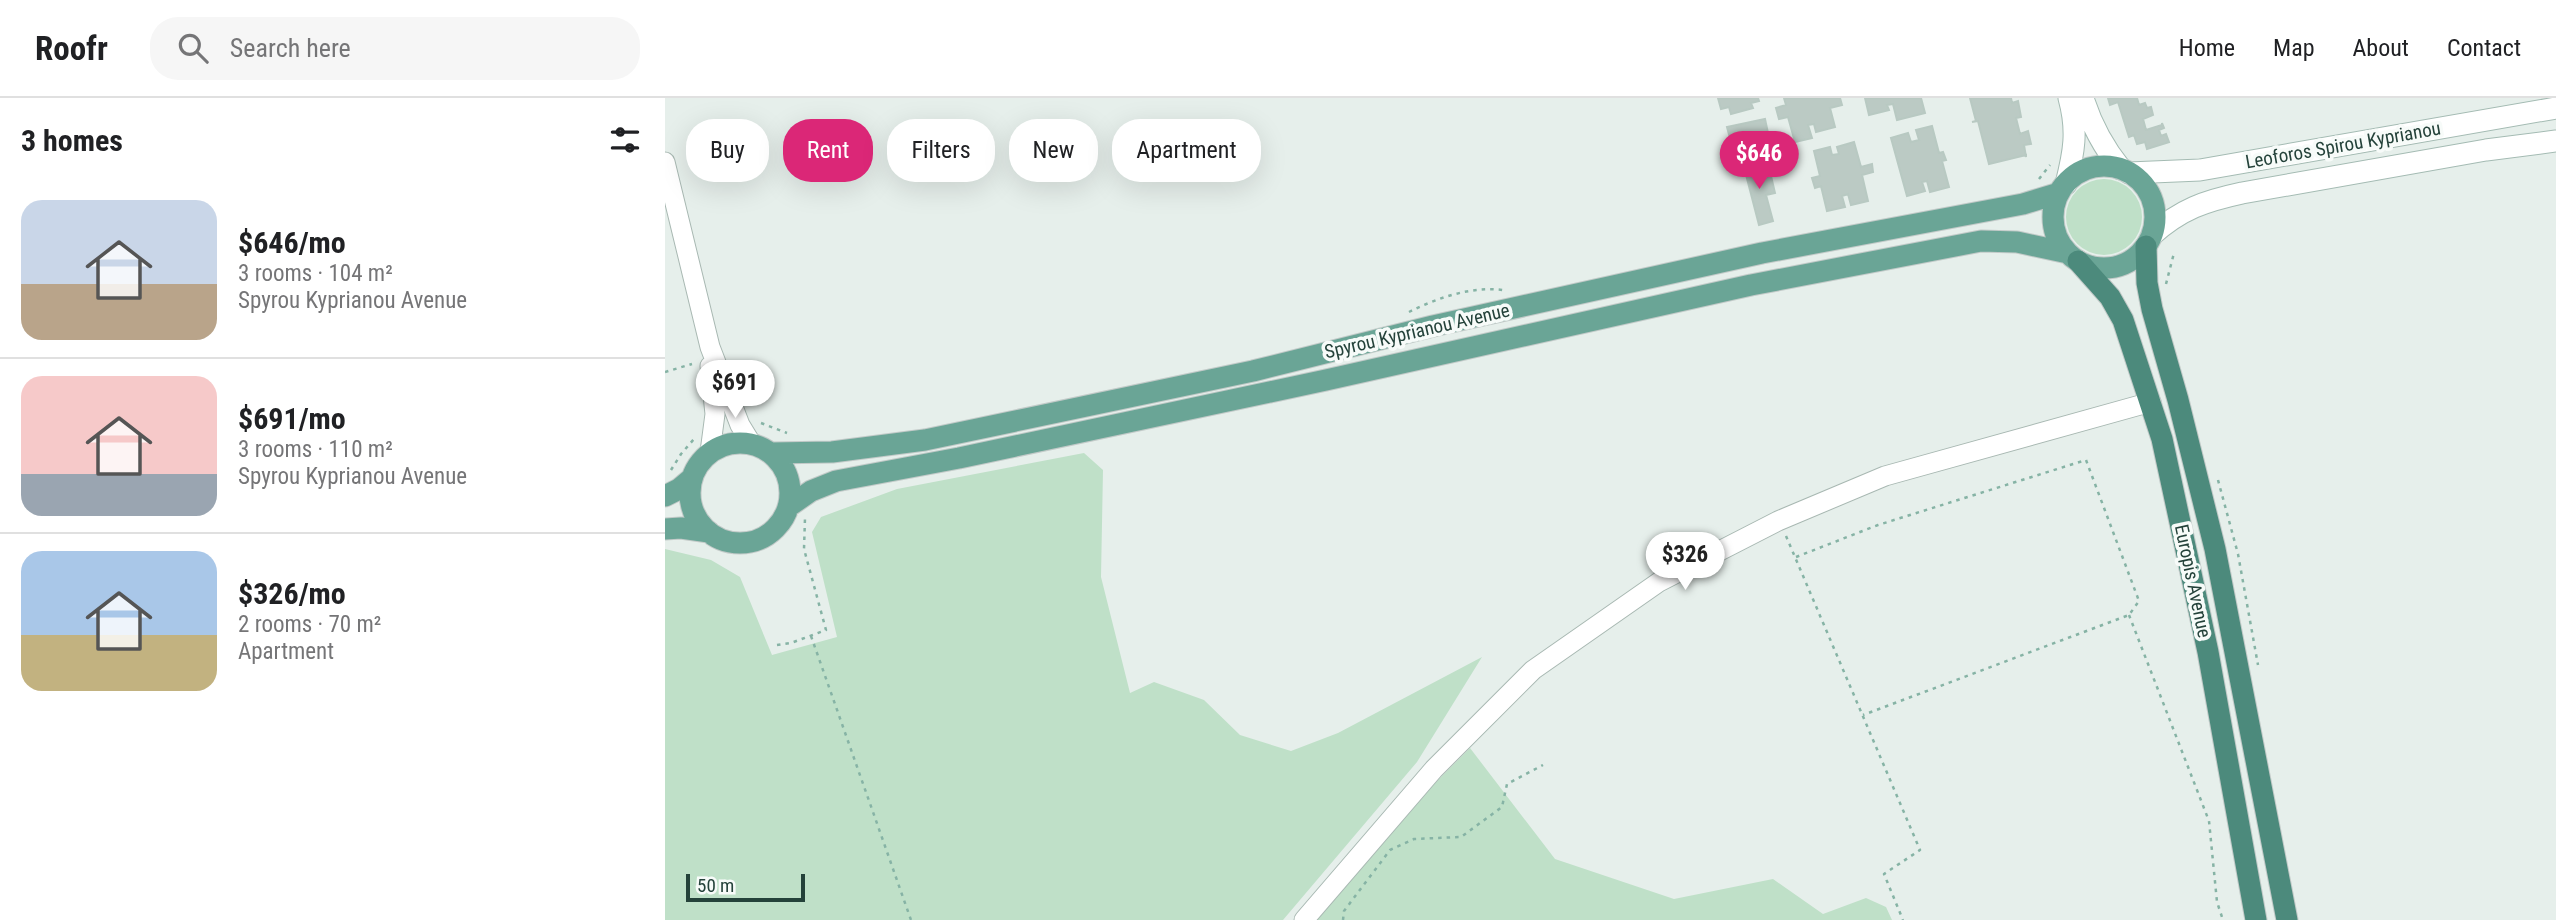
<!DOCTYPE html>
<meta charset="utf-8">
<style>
body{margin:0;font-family:"Roboto Condensed",sans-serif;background:#f6f6f6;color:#202124;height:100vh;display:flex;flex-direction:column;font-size:26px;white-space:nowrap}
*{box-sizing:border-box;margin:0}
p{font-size:23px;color:#757577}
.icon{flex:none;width:38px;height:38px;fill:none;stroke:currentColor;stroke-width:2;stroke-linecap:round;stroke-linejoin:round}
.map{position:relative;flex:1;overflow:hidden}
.details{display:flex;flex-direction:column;background:#fff;width:665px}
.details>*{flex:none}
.guide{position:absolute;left:21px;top:21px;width:665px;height:63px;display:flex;gap:14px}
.scale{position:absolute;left:21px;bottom:18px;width:119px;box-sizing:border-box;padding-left:7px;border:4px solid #24423a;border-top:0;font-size:19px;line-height:24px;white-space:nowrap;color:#24423a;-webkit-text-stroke:5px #f7fbf9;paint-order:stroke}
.price{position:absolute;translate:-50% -60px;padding:0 16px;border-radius:24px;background:#fff;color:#222;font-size:23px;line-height:46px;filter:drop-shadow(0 2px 4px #0008)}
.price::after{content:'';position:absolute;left:50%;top:42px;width:21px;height:16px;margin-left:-10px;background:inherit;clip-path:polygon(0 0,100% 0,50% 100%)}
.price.current{background:#db2777;color:#fff}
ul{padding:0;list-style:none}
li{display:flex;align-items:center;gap:21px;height:175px;padding:0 21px}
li+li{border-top:2px solid #e0e0e0}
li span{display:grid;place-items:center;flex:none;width:196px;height:140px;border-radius:21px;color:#555}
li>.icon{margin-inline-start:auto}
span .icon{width:84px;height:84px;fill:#fffc;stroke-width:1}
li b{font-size:30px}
h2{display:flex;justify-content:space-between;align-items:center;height:84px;padding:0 21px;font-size:30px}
.tag{padding:0 24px;border-radius:28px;background:#fff;box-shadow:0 7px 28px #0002;font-size:24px;line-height:63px}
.tag.current{background:#db2777;color:#fff}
header{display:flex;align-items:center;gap:42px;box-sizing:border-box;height:98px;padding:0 35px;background:#fff;border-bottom:2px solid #e0e0e0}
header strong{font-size:33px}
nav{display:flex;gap:38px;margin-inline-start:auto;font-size:24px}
.search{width:490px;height:63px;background:#f6f6f6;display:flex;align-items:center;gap:18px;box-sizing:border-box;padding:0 24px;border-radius:28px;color:#757577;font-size:26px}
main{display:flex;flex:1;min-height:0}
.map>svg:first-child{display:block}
.green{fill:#bfe0c8}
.building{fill:#bbcac4;stroke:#b8c9c2;stroke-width:2}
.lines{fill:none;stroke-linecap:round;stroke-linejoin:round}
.minor-casing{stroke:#a8b8b2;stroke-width:21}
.secondary-casing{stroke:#a4bbb3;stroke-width:23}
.primary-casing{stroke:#c2cac8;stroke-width:23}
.trunk-casing{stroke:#c2cac8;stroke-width:23}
.path{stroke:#86b3a5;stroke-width:2.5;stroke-dasharray:3.5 5;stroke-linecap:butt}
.minor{stroke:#fff;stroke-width:19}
.secondary{stroke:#fff;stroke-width:21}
.primary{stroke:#6aa596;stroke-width:21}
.trunk{stroke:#4c8a7c;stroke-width:21}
.labels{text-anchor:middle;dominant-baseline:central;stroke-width:7;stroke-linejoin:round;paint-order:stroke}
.street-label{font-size:19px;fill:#24423a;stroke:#f7fbf9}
</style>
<header>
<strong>Roofr</strong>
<div class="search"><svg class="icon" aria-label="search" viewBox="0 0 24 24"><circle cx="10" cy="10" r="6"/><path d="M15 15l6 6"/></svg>Search here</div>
<nav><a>Home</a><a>Map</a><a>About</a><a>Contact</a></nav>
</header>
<main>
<section class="details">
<h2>3 homes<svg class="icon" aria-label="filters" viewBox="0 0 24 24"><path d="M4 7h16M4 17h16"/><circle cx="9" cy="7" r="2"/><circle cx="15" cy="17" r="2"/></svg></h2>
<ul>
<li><span style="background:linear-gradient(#c9d6e8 60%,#b9a48a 0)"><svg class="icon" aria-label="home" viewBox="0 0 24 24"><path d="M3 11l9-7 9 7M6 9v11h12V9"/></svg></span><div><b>$646/mo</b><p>3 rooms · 104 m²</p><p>Spyrou Kyprianou Avenue</p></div></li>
<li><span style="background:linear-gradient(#f6c9c9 70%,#9aa5b1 0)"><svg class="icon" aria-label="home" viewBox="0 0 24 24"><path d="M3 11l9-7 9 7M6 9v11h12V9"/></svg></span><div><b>$691/mo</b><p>3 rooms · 110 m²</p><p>Spyrou Kyprianou Avenue</p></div></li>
<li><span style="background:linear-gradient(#a9c7e8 60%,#c2b280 0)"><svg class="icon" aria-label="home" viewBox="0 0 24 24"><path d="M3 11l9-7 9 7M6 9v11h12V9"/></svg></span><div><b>$326/mo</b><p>2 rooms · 70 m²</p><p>Apartment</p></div></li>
</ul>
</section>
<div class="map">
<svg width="1891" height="822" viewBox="0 0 1891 822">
<rect width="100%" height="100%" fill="#e6efeb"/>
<path class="green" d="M1401 119a38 38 0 1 1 76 0a38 38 0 1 1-76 0Z
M419 355 438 372 436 479 465 595 489 584 539 602 575 637 626 653 673 635 817 559 752 664 618 822H0V451L46 462 75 479 107 557 172 539 147 434 156 419 232 391Z
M805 650 890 761 1009 801 1108 781 1158 816 1201 800 1221 809 1227 822H652L771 684Z"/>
<path class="building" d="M1053 0H1093L1094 3 1086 5 1088 10 1066 16 1064 9 1056 11Z
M1119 0H1175L1177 7 1165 10 1170 29 1151 34 1149 26 1143 27 1147 40 1130 44 1123 19 1114 21 1111 10 1121 7Z
M1200 0H1256L1260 15 1232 22 1228 6 1222 7 1224 12 1204 17Z
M1305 0H1346L1347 5 1353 3 1356 19 1351 20 1355 36 1363 33 1366 46 1359 47 1361 59V57L1324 66 1313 23 1307 24 1311 23Z
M1443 0H1472L1474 7 1480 5 1482 10 1486 9 1488 17 1478 21 1481 32 1497 27V25L1499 30 1494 32 1496 38 1501 36 1504 44 1482 51 1480 44 1472 46 1469 37 1464 39 1453 4 1445 7Z
M1100 21 1103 35 1098 36 1100 43 1078 48 1076 42 1066 44 1062 29Z
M1267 28 1274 55 1278 54 1281 62 1277 63 1284 89 1265 94 1262 83 1257 84 1260 93 1242 98 1226 40 1243 35 1246 44 1254 42 1251 32Z
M1189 44 1196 69 1207 66 1208 74 1197 77 1203 103 1186 107 1183 96 1177 98 1180 109 1162 113 1156 88 1150 90 1147 80 1155 78 1149 53 1165 49 1167 57 1174 56 1172 49Z
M1092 61 1097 81 1106 78 1110 95 1101 97 1108 123 1094 127 1078 65Z"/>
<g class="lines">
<defs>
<path id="minor" d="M0 64 45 249 75 327 86 345
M45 268 50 316 45 354
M639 822 769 671 868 572 994 484 1113 423 1220 378 1486 304"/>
<path id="secondary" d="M1418 0C1426 26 1439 50 1456 71
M1464 75 1535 72 1891 10
M1401 86C1409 54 1413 33 1404 0
M1487 137C1516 111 1540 103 1577 95L1821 52 1891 43"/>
<path id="primary" d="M1388 119a51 51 0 1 1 102 0a51 51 0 1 1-102 0Z
M25 395a50 50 0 1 1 100 0a50 50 0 1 1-100 0Z
M107 355 167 354 260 342 588 273 768 228 1097 155 1358 106 1394 95
M0 398 14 391 27 380
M123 409 146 393 171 383 294 360 661 282 1086 187 1316 143 1352 144 1403 155
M0 431 16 430 44 434"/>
<path id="trunk" d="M1481 148 1482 185 1487 211 1513 302 1550 451 1622 822
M1413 163 1445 199 1458 222 1497 341 1543 554 1591 822"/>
</defs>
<use href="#minor" class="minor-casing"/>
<use href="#secondary" class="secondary-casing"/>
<use href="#primary" class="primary-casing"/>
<use href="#trunk" class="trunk-casing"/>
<path class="path" d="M1374 81 1385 67
M1501 186 1509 155
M744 214C772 200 806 188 838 192
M0 274 27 266
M96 325 122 335
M6 372 16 356 29 341
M1553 382 1573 456 1593 567
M1121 438 1255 752 1219 776 1238 822
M1131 459 1213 427 1421 362 1474 503 1464 517 1198 617
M1464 517 1544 723 1552 804 1558 822
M146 538 246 822
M112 547 126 545 161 532 139 451 140 420
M678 822 679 813 725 752 749 741 796 739 837 709 842 686 878 667"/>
<use href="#minor" class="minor"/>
<use href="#secondary" class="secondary"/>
<use href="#primary" class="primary"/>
<use href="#trunk" class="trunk"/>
</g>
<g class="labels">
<g class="street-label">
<text transform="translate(1678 47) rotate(-10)">Leoforos Spirou Kyprianou</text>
<text transform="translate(752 233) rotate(-13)">Spyrou Kyprianou Avenue</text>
<text transform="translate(1528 483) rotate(78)">Europis Avenue</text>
</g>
</g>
</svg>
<div class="scale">50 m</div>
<b class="price current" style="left:1094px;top:93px">$646</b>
<b class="price" style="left:70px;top:322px">$691</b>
<b class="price" style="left:1020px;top:494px">$326</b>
<div class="guide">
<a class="tag">Buy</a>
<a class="tag current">Rent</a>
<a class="tag">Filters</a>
<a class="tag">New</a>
<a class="tag">Apartment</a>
</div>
</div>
</main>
